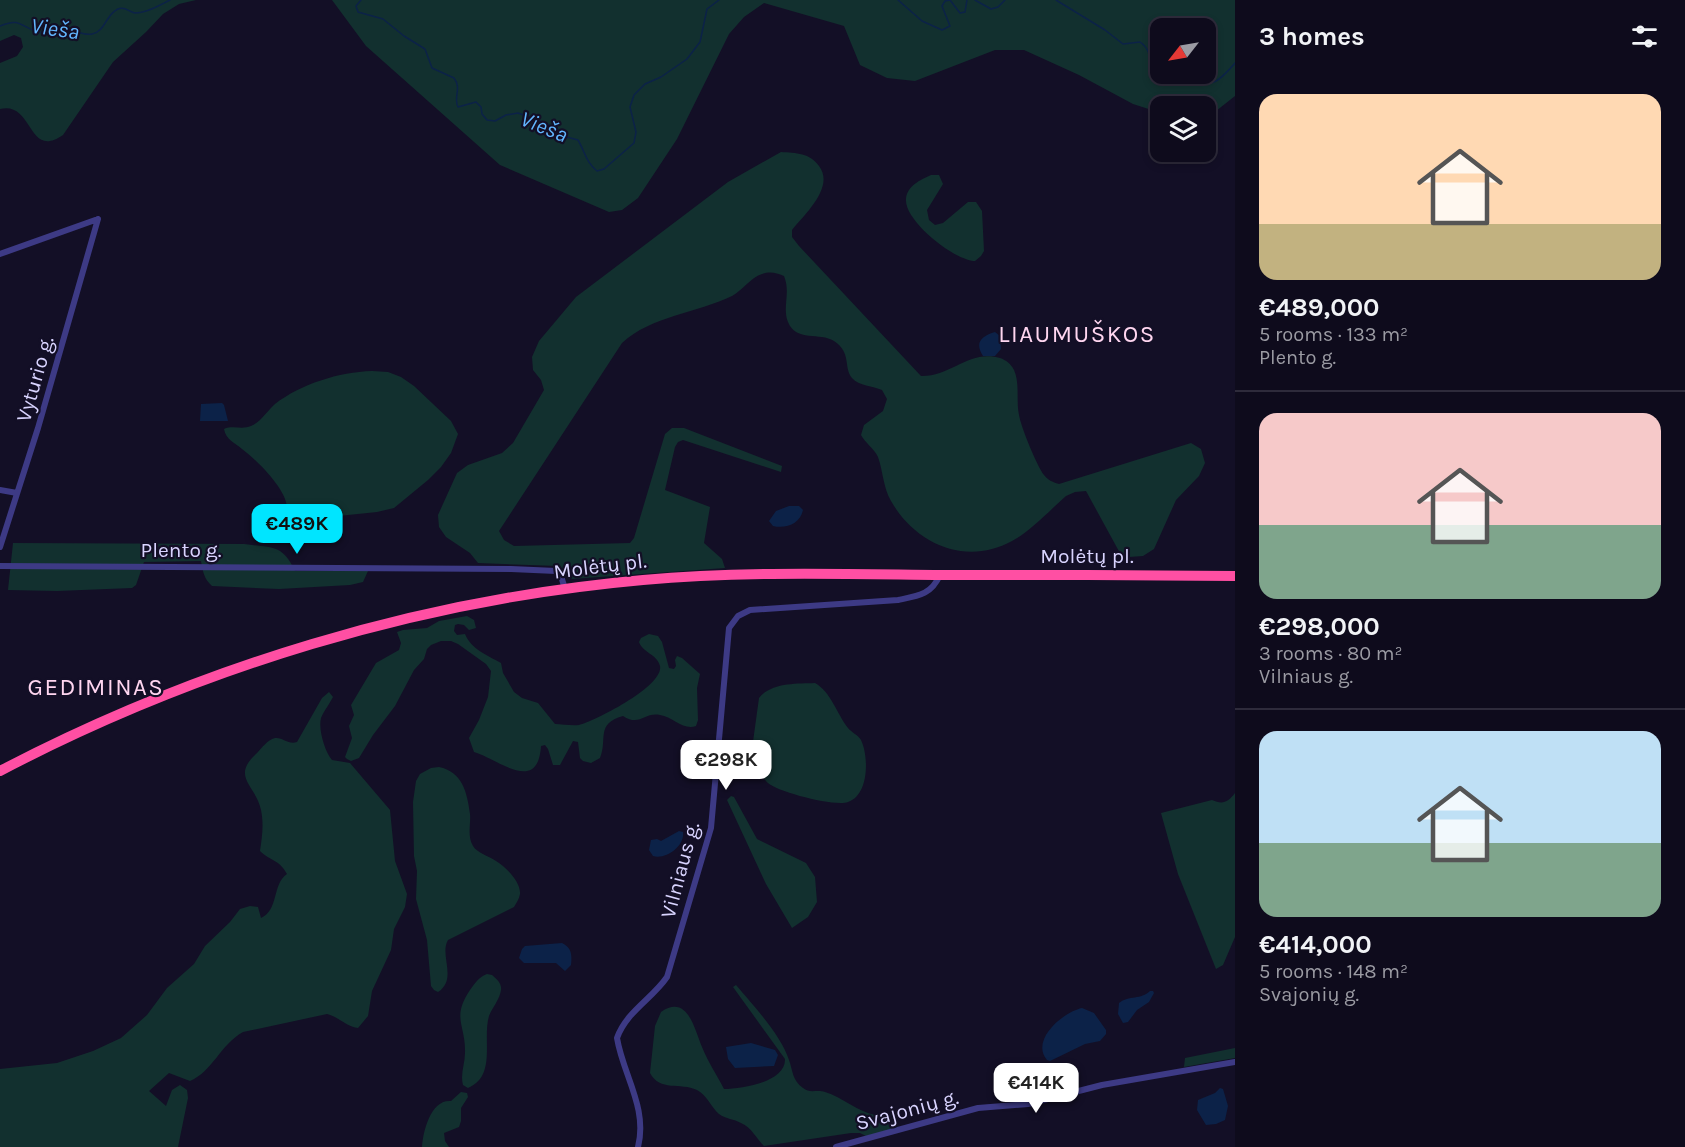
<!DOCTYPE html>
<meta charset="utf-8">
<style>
body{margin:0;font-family:Karla,sans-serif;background:#171425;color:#f1f3f6;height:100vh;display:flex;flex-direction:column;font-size:22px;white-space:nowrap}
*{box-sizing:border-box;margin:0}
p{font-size:20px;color:#9b9ba3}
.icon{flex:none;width:33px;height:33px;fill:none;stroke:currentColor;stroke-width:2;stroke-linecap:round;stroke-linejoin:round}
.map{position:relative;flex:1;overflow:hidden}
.sheet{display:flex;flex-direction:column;background:#0e0b1c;width:450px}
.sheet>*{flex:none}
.needle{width:39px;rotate:239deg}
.controls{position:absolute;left:1150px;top:18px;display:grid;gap:12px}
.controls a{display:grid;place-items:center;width:66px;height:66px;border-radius:12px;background:#0e0b1c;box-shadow:0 3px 9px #0003,0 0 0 2px #2e2b3b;font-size:30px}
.price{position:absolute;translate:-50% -51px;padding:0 14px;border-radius:12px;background:#fff;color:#222;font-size:20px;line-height:39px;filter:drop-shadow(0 2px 3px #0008)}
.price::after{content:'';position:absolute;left:50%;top:36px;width:18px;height:14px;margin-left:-9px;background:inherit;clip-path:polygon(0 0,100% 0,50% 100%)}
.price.active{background:#00e5ff;color:#111}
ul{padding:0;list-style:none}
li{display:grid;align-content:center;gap:12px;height:318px;padding:0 24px}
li+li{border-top:2px solid #2e2b3b}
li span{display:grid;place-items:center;height:186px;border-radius:18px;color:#555}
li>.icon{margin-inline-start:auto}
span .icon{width:108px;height:108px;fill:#fffc;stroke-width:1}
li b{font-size:26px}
h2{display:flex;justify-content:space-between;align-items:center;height:72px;padding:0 24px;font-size:26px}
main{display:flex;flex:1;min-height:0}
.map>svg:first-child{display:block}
.green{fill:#12302f;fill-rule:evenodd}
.water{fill:#0c2248}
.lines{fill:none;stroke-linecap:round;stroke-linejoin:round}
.stream{stroke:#0c2248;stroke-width:1.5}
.street{stroke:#3d3a85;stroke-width:6}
.highway{stroke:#ff4fa3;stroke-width:10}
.labels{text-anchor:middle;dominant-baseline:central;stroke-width:4.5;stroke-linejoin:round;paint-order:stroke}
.street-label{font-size:21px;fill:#d9d4ff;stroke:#130f26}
.water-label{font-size:22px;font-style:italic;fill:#62b6ff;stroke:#130f26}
.quarter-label{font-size:24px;letter-spacing:1.5px;fill:#ffd6f0;stroke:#130f26}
</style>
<main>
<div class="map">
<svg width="1235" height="1147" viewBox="0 0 1235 1147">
<rect width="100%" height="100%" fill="#130f26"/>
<path class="green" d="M0 0H196L179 4 163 14 146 32 113 62 63 135C27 160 34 101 0 109V63L17 56 23 47 21 38 14 35 0 41Z
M332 0H1235V96L1216 111 1206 115V106H1161V113L1133 104 1079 75 1024 50H995L915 81 887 78 860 65 844 26 764 3 744 17 729 34 677 139 638 198 622 210 609 212 500 165 366 46ZM1161 28H1206V74H1161Z
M781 152C796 153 810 153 819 166 835 187 805 214 792 230V237L799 246 921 376C950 377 970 349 1000 358 1006 360 1011 364 1014 370 1020 383 1016 401 1019 415 1021 427 1037 466 1044 475 1048 480 1052 482 1059 484L1191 443 1201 449 1205 463 1199 476 1176 500 1154 549 1143 556 1129 557 1121 555 1086 491 1075 492 1066 496C1050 510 1031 531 1012 541 967 566 916 545 891 501 883 487 883 471 878 457 874 448 865 443 861 435L864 425 883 411 887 399 882 390C873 386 859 386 852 378 843 367 852 353 834 341 820 332 796 342 788 322 782 307 791 293 784 276 776 273 771 271 762 274 750 278 743 290 732 296 697 313 651 316 622 343L499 531 504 540 514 546 630 543 634 538 665 434 672 428H684L782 466 781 472 683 440 678 442 675 447 665 490 710 507 704 543 722 559 725 568 572 579 558 566 478 563 470 553 446 537 439 527 438 515 457 473 468 465 502 453 513 443 544 390 541 380 533 370 532 357 539 341 576 297 728 182Z
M931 175H939L943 184 927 210 929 220 935 225 943 223 968 202H976L982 211 984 251 981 256 975 261C955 261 904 221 906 199 907 186 920 180 931 175Z
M372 371 388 372 401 377 414 386 451 421 458 434 451 453 441 467 428 480 394 508 377 512 319 518 305 510H291L287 507C286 489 257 460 242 449 234 442 226 440 224 429 233 425 242 430 251 426 261 422 267 411 275 404 301 384 339 372 372 371Z
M13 543 244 544C271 548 282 543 295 571H368L363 582 350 585 279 589 212 586C204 579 203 572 201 561L144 562 136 585 132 588 57 591 8 590Z
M467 616 474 620 476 628 469 630 464 625 458 624 455 625 454 631 457 635 465 634C471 649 487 655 501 663L503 673 514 692 522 698 538 703 555 724C562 724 571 726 579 725 595 721 664 686 660 666 657 654 643 653 639 642L641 638 649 634 658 636 662 642 669 668 674 669 676 666 675 660 677 656 682 658 700 674 697 688 698 720 696 726C684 731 673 717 660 715 644 712 640 727 623 716 595 724 608 739 600 758L591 763 583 761 580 758 578 742 573 741 560 765H553L548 749 545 745 541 746C538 795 498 759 474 752L469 738 479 720 488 697 491 671 486 664 458 644 451 641H441L431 645 427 649 424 659 414 670 395 706 373 735 359 758 351 761 347 759 345 757 352 738 349 726 354 715 351 705 376 663 399 650 401 643 397 632 403 630 427 628 439 621Z
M815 683C831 692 837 714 848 728 851 732 858 735 861 740 869 757 869 795 848 802 835 807 778 792 768 783 760 776 754 760 752 749L759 698C772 682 797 684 815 683Z
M329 692 333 697C330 703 324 711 321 718 318 729 325 752 332 760L350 763 390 810 395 861 407 894 405 907 394 929 391 950 372 991 368 1016 358 1028C345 1026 339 1017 327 1014L243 1032C220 1045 213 1071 190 1081L169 1073 149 1091 166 1106 172 1090 180 1085 187 1090 188 1098 178 1147H0V1069L57 1063 93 1051 121 1038 147 1015 167 988 194 964 205 946 230 922 240 909 250 906 258 907 261 918C279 910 272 884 287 874 279 859 270 861 260 851 262 837 264 825 261 810 256 785 230 777 257 753 262 748 267 740 275 738 283 737 288 745 297 742L322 698Z
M439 767C462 772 467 791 470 814 471 824 467 836 473 846 477 853 489 856 496 861 506 867 521 882 520 894 519 899 517 902 514 907L448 940C439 955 458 979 438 992L434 990 431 986 427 940 416 899 417 871 414 856 413 802 416 781 420 774 431 768Z
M1235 793V937L1223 965 1216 969 1178 874 1161 813 1212 800C1223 805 1228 802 1235 793Z
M731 796 734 797 757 839 806 863 815 877 817 902 808 917 792 928 766 884 727 800Z
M487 974 492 975C497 979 502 984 501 990 500 999 492 1008 489 1016 482 1040 497 1076 468 1088L463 1085C460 1074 465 1064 465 1053 466 1025 451 1018 470 990 475 983 479 977 487 974Z
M736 985C753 1005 781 1035 789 1060 793 1071 792 1080 803 1088 810 1094 817 1089 825 1092 842 1097 858 1112 875 1115 882 1116 886 1112 893 1115L898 1128 866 1136 860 1133H851L764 1146C756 1138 752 1128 741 1123 734 1119 726 1119 719 1114 711 1107 707 1095 697 1090 680 1082 660 1092 650 1073L655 1026 661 1012C688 993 695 1031 702 1047 708 1062 717 1075 724 1089 742 1089 786 1082 785 1059L733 987Z
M1235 1048V1058L1184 1067 1185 1058Z
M461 1092 467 1093 468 1097 461 1108V1121L459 1127 444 1133 445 1141 449 1147H422C423 1131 431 1099 451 1101Z"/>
<path class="water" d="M995 332 1000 336 1001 349 995 356H983C974 342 982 336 995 332Z
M222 403 224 405 228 421H200L201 404Z
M789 506H799L803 510C800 524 786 529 773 526L769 521 776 511Z
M679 831 683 832C685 846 666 860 653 856L649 850 651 840 657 839 661 841Z
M562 943C572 948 572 955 571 965L565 971 556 963H524L519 958 522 949 525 946Z
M1150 991H1153L1154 993 1149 1002 1137 1010 1128 1022 1123 1023 1118 1014 1119 1003C1129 995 1141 1000 1150 991Z
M1082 1008 1094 1013 1106 1030V1034L1100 1041 1085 1044 1050 1061 1047 1060C1030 1040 1063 1012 1082 1008Z
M751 1043 775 1050 778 1055 774 1066 735 1068 728 1059 726 1047Z
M1220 1088 1223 1089 1228 1106 1225 1120 1216 1124 1206 1125 1197 1110 1198 1100 1215 1093Z"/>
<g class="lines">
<path class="stream" d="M361 0 356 6 358 12 383 19 404 36 425 49 432 68 454 78C462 88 453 98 458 107L476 102 481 107 482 114 487 120 495 121 506 115 518 113 548 124 559 135 578 140C585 152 586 162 597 171L604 169 634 143 636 132 630 107 634 95 645 84 661 77 687 59 700 42 707 9 719 0
M898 0 922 21 942 30 950 26 942 6 945 1 950 0 960 13 965 12 967 0
M975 0 991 9 998 7 1005 0
M1056 0 1105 30 1123 44 1140 42C1152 50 1149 61 1153 73L1160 76 1164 74
M0 26C21 17 20 27 38 32 47 35 53 28 61 28 72 28 81 36 92 34 105 32 106 14 118 9 125 6 129 12 135 13 147 13 160 5 170 0
M1189 74C1209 93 1220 80 1235 63"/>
<path class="street" d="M0 254 98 219
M0 490 17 493
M0 547 38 428 98 219
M0 566 511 569 556 571 561 576 565 589
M638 1147C648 1108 623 1075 617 1038 626 1012 652 999 667 977L711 828 729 628 738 616 750 610 898 600C918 596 931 595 940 575
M836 1147 978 1108 1028 1104 1102 1085 1235 1062"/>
<path class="highway" d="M0 771C199 667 419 600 643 580 743 571 842 574 942 575 1040 575 1137 575 1235 576"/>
</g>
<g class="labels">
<g class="street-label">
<text transform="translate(35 379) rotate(-74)">Vyturio g.</text>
<text x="181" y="550">Plento g.</text>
<text x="1087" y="556">Molėtų pl.</text>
<text transform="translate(600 566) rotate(-7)">Molėtų pl.</text>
<text transform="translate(680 870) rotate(-75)">Vilniaus g.</text>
<text transform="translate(907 1110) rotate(-15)">Svajonių g.</text>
</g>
<g class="water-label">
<text transform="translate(55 29) rotate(8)">Vieša</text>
<text transform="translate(544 127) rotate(22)">Vieša</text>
</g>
<g class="quarter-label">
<text x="1077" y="334">LIAUMUŠKOS</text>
<text x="96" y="687">GEDIMINAS</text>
</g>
</g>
</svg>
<div class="controls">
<a><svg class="needle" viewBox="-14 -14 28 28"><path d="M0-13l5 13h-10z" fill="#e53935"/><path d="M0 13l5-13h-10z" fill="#9b9ba3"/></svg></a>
<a><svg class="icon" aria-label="layers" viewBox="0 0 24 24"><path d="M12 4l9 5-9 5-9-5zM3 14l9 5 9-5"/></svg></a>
</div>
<b class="price active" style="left:297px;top:555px">€489K</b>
<b class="price" style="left:726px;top:791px">€298K</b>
<b class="price" style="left:1036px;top:1114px">€414K</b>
</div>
<section class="sheet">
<h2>3 homes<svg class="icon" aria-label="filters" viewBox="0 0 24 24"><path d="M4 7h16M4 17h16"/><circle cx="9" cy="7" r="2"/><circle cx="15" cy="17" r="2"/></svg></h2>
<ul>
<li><span style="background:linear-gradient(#ffd9b3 70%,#c2b280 0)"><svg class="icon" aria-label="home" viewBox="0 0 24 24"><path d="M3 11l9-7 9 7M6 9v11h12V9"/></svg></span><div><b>€489,000</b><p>5 rooms · 133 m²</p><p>Plento g.</p></div></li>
<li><span style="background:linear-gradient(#f6c9c9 60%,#7fa58c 0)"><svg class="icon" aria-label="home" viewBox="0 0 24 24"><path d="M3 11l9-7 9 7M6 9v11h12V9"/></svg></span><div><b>€298,000</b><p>3 rooms · 80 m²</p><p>Vilniaus g.</p></div></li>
<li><span style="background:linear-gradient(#bfe0f5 60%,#7fa58c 0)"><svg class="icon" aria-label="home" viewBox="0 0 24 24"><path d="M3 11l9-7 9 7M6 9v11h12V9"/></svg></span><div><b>€414,000</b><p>5 rooms · 148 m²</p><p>Svajonių g.</p></div></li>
</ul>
</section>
</main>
